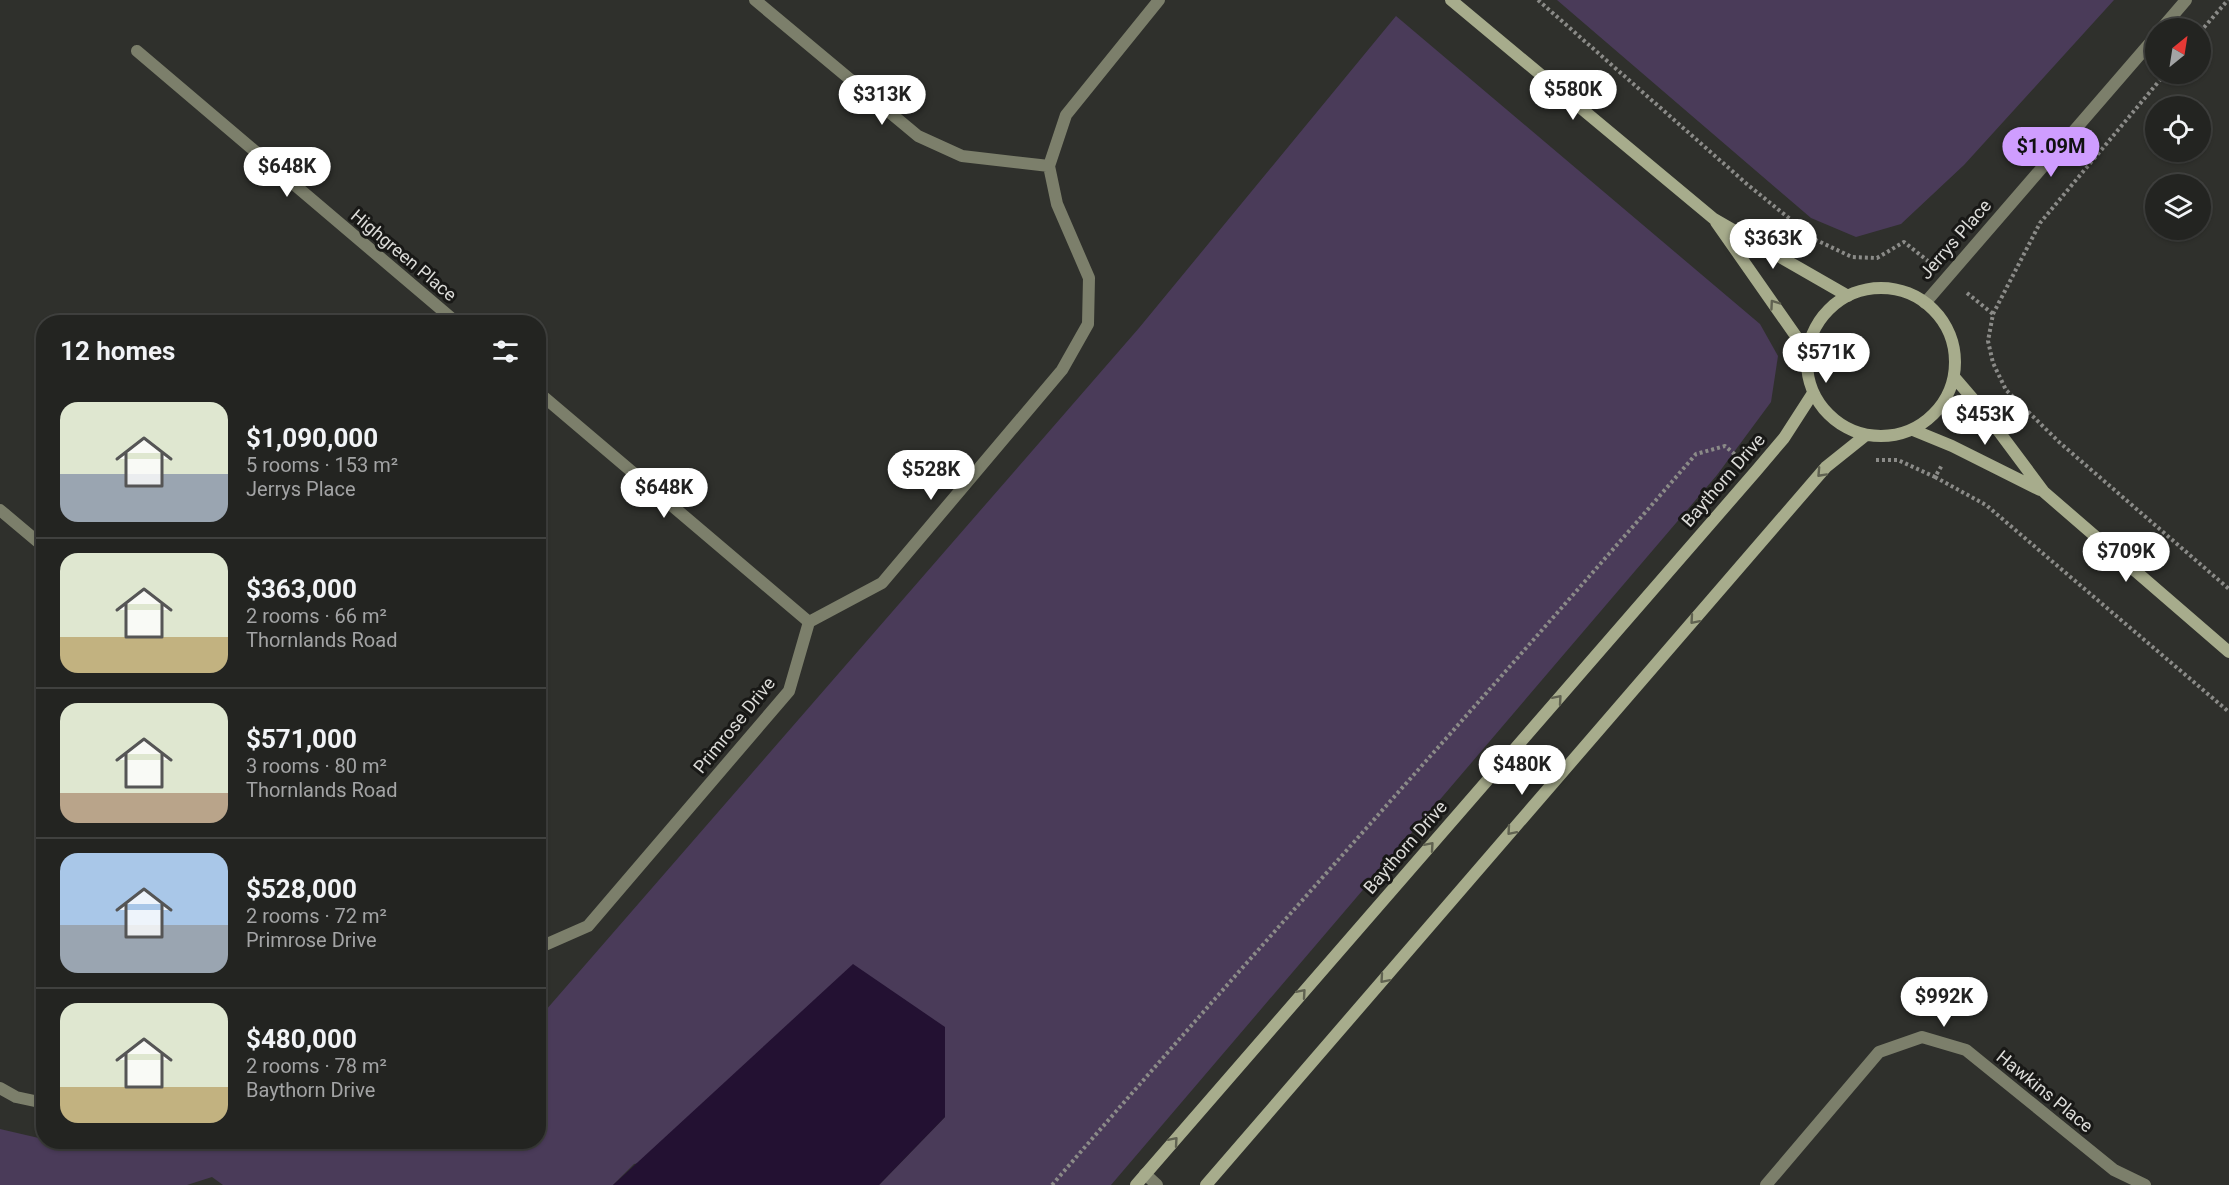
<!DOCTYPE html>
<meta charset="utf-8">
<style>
body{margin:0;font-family:Roboto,sans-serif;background:#2f302e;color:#f1f3f6;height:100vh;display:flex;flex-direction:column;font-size:22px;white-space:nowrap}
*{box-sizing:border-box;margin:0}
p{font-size:20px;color:#a3a4a5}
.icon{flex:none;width:33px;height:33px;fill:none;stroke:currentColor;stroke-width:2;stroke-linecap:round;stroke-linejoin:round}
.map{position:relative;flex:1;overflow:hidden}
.drawer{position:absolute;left:36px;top:315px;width:510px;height:834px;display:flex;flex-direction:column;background:#232421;border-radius:24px;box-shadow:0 2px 4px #0004,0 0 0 2px #40413f}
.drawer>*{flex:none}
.needle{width:39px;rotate:30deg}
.tools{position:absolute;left:2145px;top:18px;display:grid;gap:12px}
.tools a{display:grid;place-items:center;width:66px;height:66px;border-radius:50%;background:#232421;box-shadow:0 2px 4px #0004,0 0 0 2px #40413f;font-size:30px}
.price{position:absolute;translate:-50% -51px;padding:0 14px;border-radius:21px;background:#fff;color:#222;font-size:20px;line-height:39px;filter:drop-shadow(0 2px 3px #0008)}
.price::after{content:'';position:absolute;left:50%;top:36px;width:18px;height:14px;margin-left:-9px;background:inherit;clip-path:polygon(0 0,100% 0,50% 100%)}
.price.selected{background:#cf9dff;color:#111}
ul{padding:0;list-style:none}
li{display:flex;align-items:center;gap:18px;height:150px;padding:0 24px}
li+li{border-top:2px solid #40413f}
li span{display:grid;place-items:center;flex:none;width:168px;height:120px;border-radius:18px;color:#555}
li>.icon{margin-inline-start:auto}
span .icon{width:72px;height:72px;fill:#fffc;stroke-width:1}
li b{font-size:26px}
h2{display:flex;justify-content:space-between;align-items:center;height:72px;padding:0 24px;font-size:26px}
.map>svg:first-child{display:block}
.green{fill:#4a3b59}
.water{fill:#231132}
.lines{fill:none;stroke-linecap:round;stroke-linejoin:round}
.path{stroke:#8b8b88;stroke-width:4;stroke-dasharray:3 3;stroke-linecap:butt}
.street{stroke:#7c7f6b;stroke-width:12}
.secondary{stroke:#a7ac8c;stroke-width:12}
.oneway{stroke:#606251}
.labels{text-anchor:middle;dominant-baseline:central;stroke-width:6;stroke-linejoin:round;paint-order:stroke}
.street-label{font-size:18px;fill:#dcdcd9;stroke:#181816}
</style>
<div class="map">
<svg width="2229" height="1185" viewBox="0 0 2229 1185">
<rect width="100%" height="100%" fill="#2f302c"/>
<path class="green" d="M1557 0H2114L1964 165 1901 224 1856 237 1811 218Z
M1396 16 1760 324 1778 356 1771 402 1717 475 1111 1185H879L945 1117 634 1164 613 1185H223L212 1177 187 1185H0V1129L43 1139 44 1142 63 1144 92 1142H538L539 1018 1139 328Z"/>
<path class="water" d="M853 964 945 1027V1117L879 1185H613Z"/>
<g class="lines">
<path class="path" d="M1538 0 1748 185 1816 240 1852 257 1877 258 1904 242 1928 261
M2200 32 2228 0
M2165 74 2040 223 1993 314 1988 341 1993 363 2006 390 2059 442 2229 589
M1967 293 1993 314
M1876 460H1898L1935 477 1942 465
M1935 477 1986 505 2229 712
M1052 1185C1265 939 1484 699 1696 454L1725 446 1738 457"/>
<path class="street" d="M755 0 918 136 962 156 1049 166
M2162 28 2186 0
M137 51 456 322
M1925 303 2156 36
M538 392 809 622
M0 510 44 547
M538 948 588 926 789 691 809 622 882 583 1062 370 1088 324 1089 278 1057 204 1049 166 1066 115 1159 0
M0 1088 16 1097 44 1103
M1145 1174 1157 1185
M1766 1185 1879 1052 1922 1037 1966 1050 2114 1170 2145 1185"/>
<path class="secondary" d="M1451 0 1714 219 1848 296
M1716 222 1807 352
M1807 362a74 74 0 1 1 148 0a74 74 0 1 1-148 0Z
M1954 377 1985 413 2044 492 2229 652
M1913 430 1952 446 2040 490
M1136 1185 1756 471 1784 438 1813 393
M1206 1185 1826 467 1866 435"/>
</g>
<defs><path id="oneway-chevron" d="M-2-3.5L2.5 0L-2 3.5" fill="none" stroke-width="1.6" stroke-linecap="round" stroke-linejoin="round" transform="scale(1.5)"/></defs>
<g class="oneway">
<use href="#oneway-chevron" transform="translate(1774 304) rotate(-125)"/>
<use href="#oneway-chevron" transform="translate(1821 473) rotate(133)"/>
<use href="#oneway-chevron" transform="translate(1694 620) rotate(131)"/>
<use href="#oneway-chevron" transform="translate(1558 699) rotate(-49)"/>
<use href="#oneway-chevron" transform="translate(1511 831) rotate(131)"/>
<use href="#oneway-chevron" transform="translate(1430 846) rotate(-49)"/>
<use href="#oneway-chevron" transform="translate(1384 979) rotate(131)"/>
<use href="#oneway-chevron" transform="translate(1302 993) rotate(-49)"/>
<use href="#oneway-chevron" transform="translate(1174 1141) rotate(-49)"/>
</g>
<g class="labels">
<g class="street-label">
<text transform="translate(1955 239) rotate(-49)">Jerrys Place</text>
<text transform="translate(404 255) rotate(40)">Highgreen Place</text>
<text transform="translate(1723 480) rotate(-49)">Baythorn Drive</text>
<text transform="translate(734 725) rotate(-51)">Primrose Drive</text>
<text transform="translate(1405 847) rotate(-49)">Baythorn Drive</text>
<text transform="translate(2045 1091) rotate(39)">Hawkins Place</text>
</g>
</g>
</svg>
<div class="tools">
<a><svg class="needle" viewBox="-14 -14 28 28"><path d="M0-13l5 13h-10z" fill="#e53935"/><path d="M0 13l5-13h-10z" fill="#a3a4a5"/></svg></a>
<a><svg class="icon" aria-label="locate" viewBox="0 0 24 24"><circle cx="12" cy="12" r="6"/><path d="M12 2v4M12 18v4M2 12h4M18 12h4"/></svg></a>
<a><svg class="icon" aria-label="layers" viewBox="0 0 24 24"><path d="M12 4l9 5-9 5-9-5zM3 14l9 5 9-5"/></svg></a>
</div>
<b class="price" style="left:1573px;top:121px">$580K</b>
<b class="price" style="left:882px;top:126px">$313K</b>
<b class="price selected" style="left:2051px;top:178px">$1.09M</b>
<b class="price" style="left:287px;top:198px">$648K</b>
<b class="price" style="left:1773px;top:270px">$363K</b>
<b class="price" style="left:1826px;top:384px">$571K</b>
<b class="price" style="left:1985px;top:446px">$453K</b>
<b class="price" style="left:931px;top:501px">$528K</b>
<b class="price" style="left:664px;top:519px">$648K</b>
<b class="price" style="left:2126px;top:583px">$709K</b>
<b class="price" style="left:1522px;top:796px">$480K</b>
<b class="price" style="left:1944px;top:1028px">$992K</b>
<section class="drawer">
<h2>12 homes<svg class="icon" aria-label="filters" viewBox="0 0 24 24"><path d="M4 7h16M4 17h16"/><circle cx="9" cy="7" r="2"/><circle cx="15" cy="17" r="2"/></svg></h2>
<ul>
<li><span style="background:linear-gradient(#dfe7d0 60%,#9aa5b1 0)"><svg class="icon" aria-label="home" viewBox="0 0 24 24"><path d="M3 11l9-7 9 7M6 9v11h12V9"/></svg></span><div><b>$1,090,000</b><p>5 rooms · 153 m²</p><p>Jerrys Place</p></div></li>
<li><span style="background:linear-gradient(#dfe7d0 70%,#c2b280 0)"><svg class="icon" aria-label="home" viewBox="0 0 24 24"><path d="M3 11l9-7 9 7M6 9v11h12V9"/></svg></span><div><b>$363,000</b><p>2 rooms · 66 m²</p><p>Thornlands Road</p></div></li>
<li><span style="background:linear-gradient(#dfe7d0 75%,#b9a48a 0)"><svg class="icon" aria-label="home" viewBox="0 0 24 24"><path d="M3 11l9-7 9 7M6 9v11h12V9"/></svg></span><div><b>$571,000</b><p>3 rooms · 80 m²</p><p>Thornlands Road</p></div></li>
<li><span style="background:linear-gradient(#a9c7e8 60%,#9aa5b1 0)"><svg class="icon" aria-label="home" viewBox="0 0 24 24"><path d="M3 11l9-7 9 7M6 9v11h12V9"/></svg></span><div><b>$528,000</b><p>2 rooms · 72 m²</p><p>Primrose Drive</p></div></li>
<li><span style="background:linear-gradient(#dfe7d0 70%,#c2b280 0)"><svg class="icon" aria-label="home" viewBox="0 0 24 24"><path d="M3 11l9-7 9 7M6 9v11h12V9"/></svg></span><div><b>$480,000</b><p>2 rooms · 78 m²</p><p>Baythorn Drive</p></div></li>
</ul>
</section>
</div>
